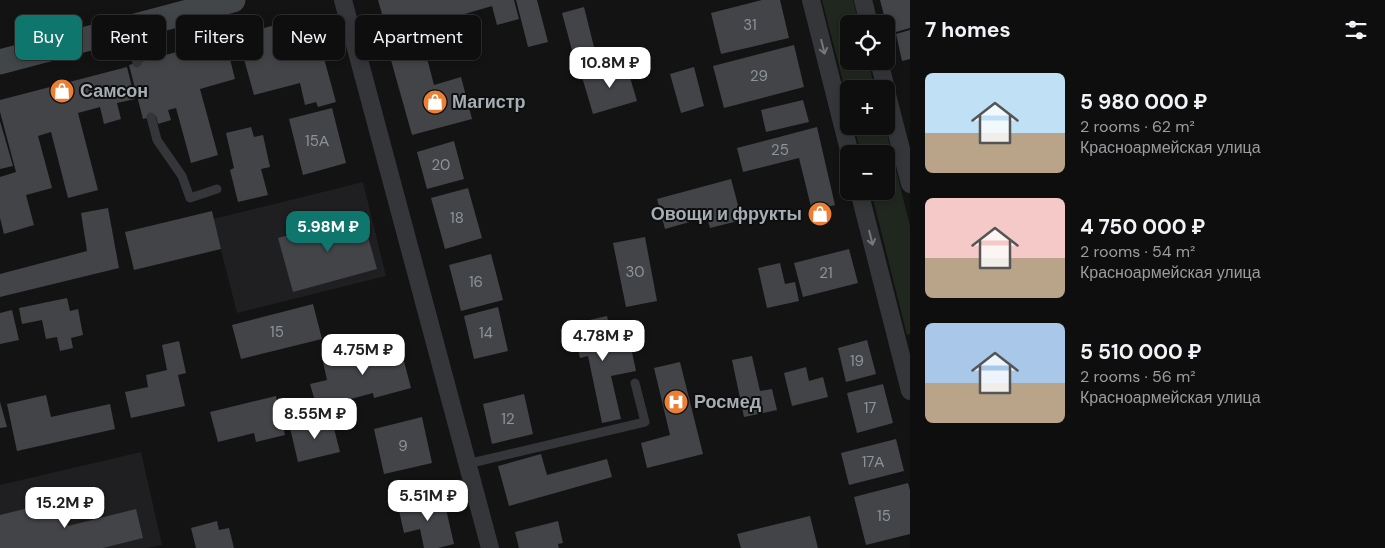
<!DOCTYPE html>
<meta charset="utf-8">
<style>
body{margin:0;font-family:"DM Sans",sans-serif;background:#171718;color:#f1f3f6;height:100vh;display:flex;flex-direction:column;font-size:19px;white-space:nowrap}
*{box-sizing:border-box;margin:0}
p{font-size:16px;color:#9b9c9e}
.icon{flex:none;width:28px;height:28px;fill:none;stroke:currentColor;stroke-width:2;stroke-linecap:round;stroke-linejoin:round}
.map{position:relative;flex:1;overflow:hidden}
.details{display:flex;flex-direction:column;background:#0e0e0f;width:475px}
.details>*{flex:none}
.guide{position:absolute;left:15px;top:15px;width:475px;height:45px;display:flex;gap:10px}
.tools{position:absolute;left:840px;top:15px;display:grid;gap:10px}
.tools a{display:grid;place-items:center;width:55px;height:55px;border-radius:8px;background:#0e0e0f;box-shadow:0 2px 8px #0003,0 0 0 1px #2e2e2f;font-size:25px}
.price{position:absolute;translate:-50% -42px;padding:0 11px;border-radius:10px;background:#fff;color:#222;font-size:16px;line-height:32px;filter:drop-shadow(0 1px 2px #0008)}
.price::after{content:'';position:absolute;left:50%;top:30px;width:15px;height:11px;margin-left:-8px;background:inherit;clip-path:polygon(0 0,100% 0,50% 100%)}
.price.on{background:#0f766e;color:#fff}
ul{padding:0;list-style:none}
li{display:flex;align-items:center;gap:15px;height:125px;padding:0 15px}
li span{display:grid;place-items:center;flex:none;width:140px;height:100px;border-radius:8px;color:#555}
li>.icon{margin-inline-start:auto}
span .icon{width:60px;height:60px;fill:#fffc;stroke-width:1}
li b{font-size:21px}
h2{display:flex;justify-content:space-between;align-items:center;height:60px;padding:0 15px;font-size:21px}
.tag{padding:0 18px;border-radius:8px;background:#0e0e0f;box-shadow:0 2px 8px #0003,0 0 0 1px #2e2e2f;font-size:18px;line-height:45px}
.tag.on{background:#0f766e;color:#fff}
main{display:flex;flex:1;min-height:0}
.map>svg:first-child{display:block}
.built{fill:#1f1f21}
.green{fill:#20271f}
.building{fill:#424447}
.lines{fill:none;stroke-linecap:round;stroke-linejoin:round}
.service{stroke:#343639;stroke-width:9}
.minor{stroke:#343639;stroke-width:18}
.secondary{stroke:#424649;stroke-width:25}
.oneway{stroke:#72787d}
.labels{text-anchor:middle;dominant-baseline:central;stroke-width:4;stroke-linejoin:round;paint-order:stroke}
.number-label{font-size:15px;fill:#8c9499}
.poi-label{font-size:18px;font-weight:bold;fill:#a5aeb4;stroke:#0e0e0f;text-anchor:start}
</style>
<main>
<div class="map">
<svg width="910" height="548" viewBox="0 0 910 548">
<rect width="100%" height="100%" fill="#131314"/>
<path class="built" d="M363 182 386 276 237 313 213 219Z
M141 452 162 545 147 548H0V485Z"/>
<path class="green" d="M822 0H853L859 24H849V61H868L875 89H849V105Z
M854 126H885L910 226V334L907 335 871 191H886V154H861Z"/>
<path class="building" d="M378 0H514L519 19 497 25 492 6 458 16 460 23 390 42Z
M516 0H537L548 42 528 47Z
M762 0H780L789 38 721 54 711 13Z
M880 0H910V28L889 34Z
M584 7 597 59 576 65 562 13Z
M312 15 336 102 318 107 316 102 305 105 300 83 254 95 242 52 229 55 235 79 200 89 218 155 191 163 176 108 168 110 171 120 158 124 156 116 143 119 129 65Z
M910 30V59L902 61 896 34Z
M423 43 434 85 461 77 472 119 412 135 389 53Z
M794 45 804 87 724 108 713 66Z
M626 64 637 101 593 114 582 77Z
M127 67 135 99 117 103 121 119 104 124 100 107 78 113 98 190 68 198 51 132 38 136 52 188 26 195 34 225 4 234 0 218V177L16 172 0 112V100Z
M694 67 704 106 681 113 670 74Z
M803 100 809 122 766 132 761 110Z
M332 108 346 163 303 175 289 119Z
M0 121 13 166 0 169Z
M251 127 254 137 263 135 270 167 261 169 268 195 238 202 230 170 234 168 226 133Z
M817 127 835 205 812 211 799 158 743 172 737 148Z
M454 141 464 179 427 189 417 152Z
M731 179 742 220 710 228 707 217 665 229 657 199Z
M468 188 482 238 445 249 431 198Z
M108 208 119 268 0 297V274L87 251 81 213Z
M212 211 221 249 134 270 125 232Z
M362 215 377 269 293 292 278 238Z
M645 237 657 301 626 307 613 243Z
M849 249 858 283 803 297 794 263Z
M491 254 503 300 461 311 449 265Z
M780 263 785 284 795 282 799 301 767 308 758 268Z
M67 298 70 311 78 309 83 335 71 338 73 348 60 351 57 337 46 339 42 320 22 324 19 308Z
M313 304 322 339 241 359 232 325Z
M498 307 508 351 474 359 464 316Z
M12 310 19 340 0 344V313Z
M607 316 615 350 631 347 636 371 611 376 621 419 602 423 588 356 580 358 572 324Z
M867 340 876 374 846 382 838 348Z
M179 341 186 373 178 375 185 406 131 418 125 392 148 387 146 375 167 370 162 345Z
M399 342 411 388 374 398 373 393 317 408 310 384 327 380 323 362Z
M752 356 760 391 772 389 777 410 744 417 732 360Z
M680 362 703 454 647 468 641 443 670 435 654 368Z
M806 367 809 381 823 377 828 397 792 406 784 373Z
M883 384 893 423 857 433 847 393Z
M524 394 533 434 492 444 483 404Z
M46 395 51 417 110 404 115 429 17 451 7 404Z
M276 396 285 435 256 442 254 433 218 442 210 412Z
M0 402 7 427 0 428Z
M331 417 340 452 298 462 290 428Z
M422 417 432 463 384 474 374 429Z
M896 439 904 471 849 485 841 453Z
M541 454 547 475 607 459 612 477 509 506 498 466Z
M908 483 910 490V534L866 545 854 497Z
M443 496 454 544 438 548H424L420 529 404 533 398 506Z
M61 500 68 526 136 509 143 538 103 548H0V515Z
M810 516 818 548H741L737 534Z
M217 521 219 530 229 528 234 548H196L191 528Z
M558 521 563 543 558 544 559 548H519L515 532Z"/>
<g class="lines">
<path class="service" d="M128 28 137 63
M151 117 157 140 182 176 190 198 217 189
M467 464 645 422 635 383"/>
<path class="minor" d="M343 0 490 548
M811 0 850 154
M863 0 869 24
M879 61 886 89
M886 91 910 184
M859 191 910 391"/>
<path class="secondary" d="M0 62 233 0"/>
</g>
<defs><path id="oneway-shaft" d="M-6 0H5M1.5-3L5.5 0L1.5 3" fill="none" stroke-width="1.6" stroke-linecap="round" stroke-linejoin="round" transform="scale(1.25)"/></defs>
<g class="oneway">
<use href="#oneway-shaft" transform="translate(823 47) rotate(76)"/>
<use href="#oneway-shaft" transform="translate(871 238) rotate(76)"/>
</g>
<defs>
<symbol id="shop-disc" viewBox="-11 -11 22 22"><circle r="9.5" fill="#eb7f34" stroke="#0e0e0f"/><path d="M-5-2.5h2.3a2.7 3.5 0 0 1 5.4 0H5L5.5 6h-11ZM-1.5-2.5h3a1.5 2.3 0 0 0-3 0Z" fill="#fff"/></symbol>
<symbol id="hospital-disc" viewBox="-11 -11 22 22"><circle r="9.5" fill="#eb7f34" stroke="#0e0e0f"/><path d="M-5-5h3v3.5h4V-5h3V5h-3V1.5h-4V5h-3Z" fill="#fff"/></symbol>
</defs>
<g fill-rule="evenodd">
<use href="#shop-disc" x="48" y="77" width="28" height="28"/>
<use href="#shop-disc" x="421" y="88" width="28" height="28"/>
<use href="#shop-disc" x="806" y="200" width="28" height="28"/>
<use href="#hospital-disc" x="662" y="388" width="28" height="28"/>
</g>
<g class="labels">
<g class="number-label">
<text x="750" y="25">31</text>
<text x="759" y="76">29</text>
<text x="317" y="141">15А</text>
<text x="780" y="150">25</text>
<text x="441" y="165">20</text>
<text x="457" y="218">18</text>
<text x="635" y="272">30</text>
<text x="826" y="273">21</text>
<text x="476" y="282">16</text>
<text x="277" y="332">15</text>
<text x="486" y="333">14</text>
<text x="857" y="361">19</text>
<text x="870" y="408">17</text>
<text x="508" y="419">12</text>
<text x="403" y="446">9</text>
<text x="873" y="462">17А</text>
<text x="884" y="516">15</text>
</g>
<g class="poi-label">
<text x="80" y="91">Самсон</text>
<text x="452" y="102">Магистр</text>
<text x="802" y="214" text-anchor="end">Овощи и фрукты</text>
<text x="694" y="402">Росмед</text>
</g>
</g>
</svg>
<div class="tools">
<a><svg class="icon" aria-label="locate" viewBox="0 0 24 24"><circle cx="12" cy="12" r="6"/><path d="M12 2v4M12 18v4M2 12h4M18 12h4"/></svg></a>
<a>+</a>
<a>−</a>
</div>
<b class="price" style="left:610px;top:89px">10.8M ₽</b>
<b class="price on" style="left:328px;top:253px">5.98M ₽</b>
<b class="price" style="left:603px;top:362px">4.78M ₽</b>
<b class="price" style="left:363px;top:376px">4.75M ₽</b>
<b class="price" style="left:315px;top:440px">8.55M ₽</b>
<b class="price" style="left:428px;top:522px">5.51M ₽</b>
<b class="price" style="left:65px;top:529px">15.2M ₽</b>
<div class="guide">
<a class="tag on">Buy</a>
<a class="tag">Rent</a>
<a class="tag">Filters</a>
<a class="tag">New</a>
<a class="tag">Apartment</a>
</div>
</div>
<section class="details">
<h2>7 homes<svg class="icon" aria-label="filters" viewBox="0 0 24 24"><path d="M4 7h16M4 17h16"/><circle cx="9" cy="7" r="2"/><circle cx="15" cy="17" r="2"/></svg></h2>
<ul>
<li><span style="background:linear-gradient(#bfe0f5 60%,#b9a48a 0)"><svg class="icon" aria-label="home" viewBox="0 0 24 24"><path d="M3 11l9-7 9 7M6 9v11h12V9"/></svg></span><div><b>5 980 000 ₽</b><p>2 rooms · 62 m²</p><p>Красноармейская улица</p></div></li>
<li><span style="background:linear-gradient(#f6c9c9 60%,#b9a48a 0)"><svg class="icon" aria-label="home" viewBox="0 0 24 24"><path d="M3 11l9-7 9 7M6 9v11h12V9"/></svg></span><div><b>4 750 000 ₽</b><p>2 rooms · 54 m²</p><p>Красноармейская улица</p></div></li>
<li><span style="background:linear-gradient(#a9c7e8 60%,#b9a48a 0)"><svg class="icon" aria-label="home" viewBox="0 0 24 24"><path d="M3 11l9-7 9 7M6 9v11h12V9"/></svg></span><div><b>5 510 000 ₽</b><p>2 rooms · 56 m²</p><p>Красноармейская улица</p></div></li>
</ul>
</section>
</main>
